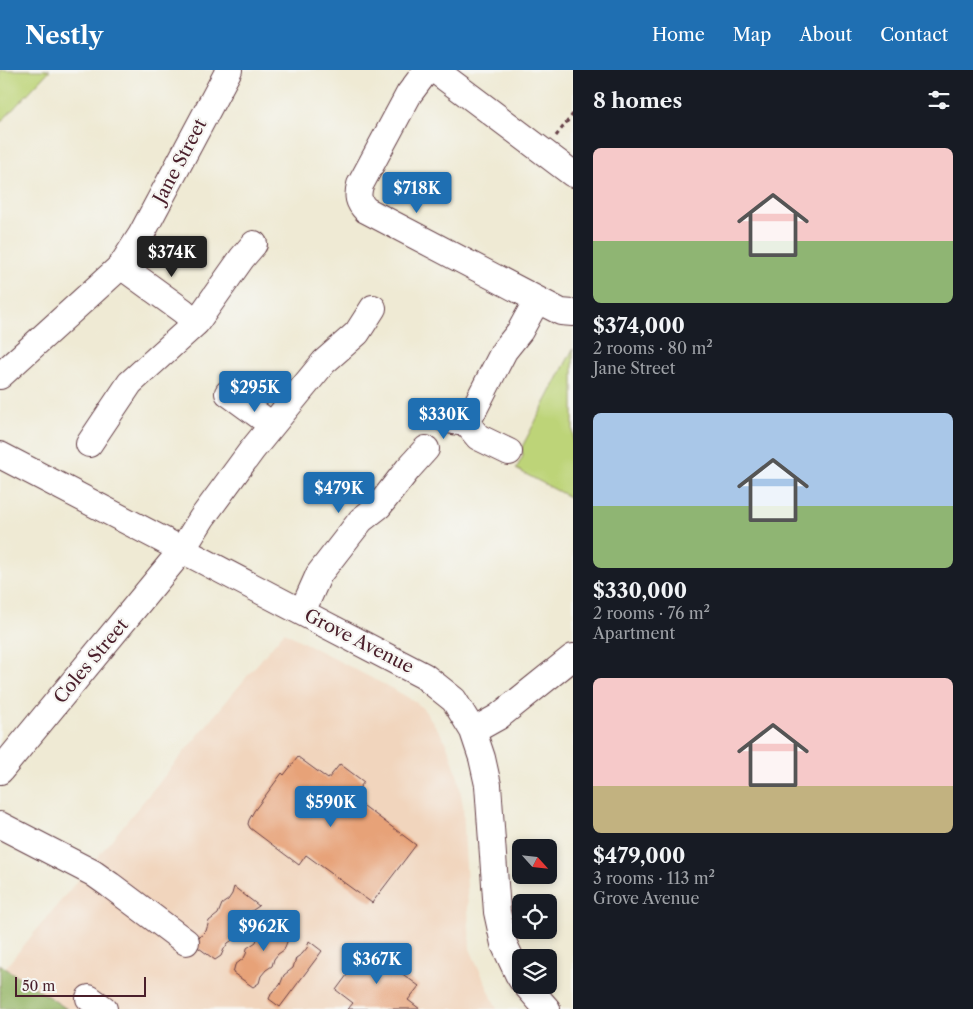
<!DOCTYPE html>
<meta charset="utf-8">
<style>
body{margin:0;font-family:"Libre Caslon Text",serif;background:#20242c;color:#f1f3f6;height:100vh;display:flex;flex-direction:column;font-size:19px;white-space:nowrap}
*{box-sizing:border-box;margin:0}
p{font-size:16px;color:#9ea1a6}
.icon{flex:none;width:28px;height:28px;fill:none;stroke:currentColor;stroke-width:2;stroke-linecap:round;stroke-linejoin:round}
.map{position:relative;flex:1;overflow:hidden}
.details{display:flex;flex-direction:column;background:#171b24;width:400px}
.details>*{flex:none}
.needle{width:32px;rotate:117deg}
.tools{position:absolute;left:512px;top:769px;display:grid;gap:10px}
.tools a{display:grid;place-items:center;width:45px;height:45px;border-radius:8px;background:#171b24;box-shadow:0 2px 8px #0003;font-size:25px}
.scale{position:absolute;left:15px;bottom:12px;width:131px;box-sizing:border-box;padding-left:5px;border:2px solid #4a1f2b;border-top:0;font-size:14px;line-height:18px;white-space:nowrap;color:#4a1f2b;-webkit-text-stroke:4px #f6f6f2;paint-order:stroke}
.price{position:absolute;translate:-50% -42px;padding:0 11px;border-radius:5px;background:#1f6fb2;color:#fff;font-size:16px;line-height:32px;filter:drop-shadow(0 1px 2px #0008)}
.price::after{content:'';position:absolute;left:50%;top:30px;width:15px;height:11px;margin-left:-8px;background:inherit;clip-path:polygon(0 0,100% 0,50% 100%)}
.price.on{background:#222;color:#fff}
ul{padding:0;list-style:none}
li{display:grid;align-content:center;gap:10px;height:265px;padding:0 20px}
li span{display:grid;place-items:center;height:155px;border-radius:8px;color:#555}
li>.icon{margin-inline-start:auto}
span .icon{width:90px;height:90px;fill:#fffc;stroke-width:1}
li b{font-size:21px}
h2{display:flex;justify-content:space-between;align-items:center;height:60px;padding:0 20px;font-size:21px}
header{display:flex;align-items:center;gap:30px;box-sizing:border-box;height:70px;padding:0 25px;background:#1f6fb2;color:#fff}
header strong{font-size:24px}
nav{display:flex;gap:28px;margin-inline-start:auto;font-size:18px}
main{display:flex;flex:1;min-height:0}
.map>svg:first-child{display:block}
.built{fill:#f1d5bd}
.green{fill:#bdd478;stroke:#847a52}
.forest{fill:#96b668;stroke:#706a4a}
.building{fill:#e7a278}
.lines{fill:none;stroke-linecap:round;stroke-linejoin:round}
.minor-casing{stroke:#633d44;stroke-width:28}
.path{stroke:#633d44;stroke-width:3;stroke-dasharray:4 4;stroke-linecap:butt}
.minor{stroke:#fff;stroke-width:26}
.labels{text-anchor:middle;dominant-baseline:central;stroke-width:4.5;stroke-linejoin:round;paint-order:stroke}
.street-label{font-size:18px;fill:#4a1f2b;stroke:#f6f6f2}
</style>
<header>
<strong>Nestly</strong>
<nav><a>Home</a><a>Map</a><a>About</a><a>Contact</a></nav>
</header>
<main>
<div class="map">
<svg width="573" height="939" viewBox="0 0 573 939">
<rect width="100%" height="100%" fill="#f6f6f2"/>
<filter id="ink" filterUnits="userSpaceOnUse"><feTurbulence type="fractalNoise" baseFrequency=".02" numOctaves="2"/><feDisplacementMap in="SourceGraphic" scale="10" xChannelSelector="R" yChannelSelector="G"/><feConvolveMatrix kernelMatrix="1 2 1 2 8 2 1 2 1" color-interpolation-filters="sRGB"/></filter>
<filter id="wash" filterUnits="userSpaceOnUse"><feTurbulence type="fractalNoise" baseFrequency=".0096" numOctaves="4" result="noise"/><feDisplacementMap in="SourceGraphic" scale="20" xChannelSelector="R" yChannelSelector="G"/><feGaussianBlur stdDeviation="1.12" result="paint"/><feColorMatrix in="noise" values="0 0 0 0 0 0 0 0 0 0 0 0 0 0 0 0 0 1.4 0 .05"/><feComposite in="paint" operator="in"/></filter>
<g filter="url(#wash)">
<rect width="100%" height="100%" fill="#efead4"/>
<path class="built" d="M284 562 400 623 416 632 425 641 443 667 451 685 458 707 463 736 470 879 497 939H67L5 898Z"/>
<path class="green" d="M0 0H50L0 53Z
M573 279V429L516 399 523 386 522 377Z"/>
<path class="forest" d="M0 894 5 898 67 939H0Z"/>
<g id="blocks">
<path class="building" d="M298 687 328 709 340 694 364 712 352 727 416 775 372 833 306 785 299 795 250 758 248 754 249 750 254 741 282 703 284 705Z
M234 817 259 836 250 842 246 852 240 856 236 862 234 869 228 873 224 879 221 886 215 890 195 875 197 868 202 865 206 861 209 851 218 844 222 834 228 830 232 824Z
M272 845 297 863 288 869 284 880 278 884 274 889 272 896 266 900 261 906 259 913 253 917 233 903 235 895 244 888 246 884 247 878 256 872 260 861 266 857 270 852Z
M309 871 322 881 280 937 269 929 272 922 280 915 284 905 293 898 296 888 302 884 307 878Z
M367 878 419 916 408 930 420 939H348L353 933 336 920Z"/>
</g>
</g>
<g filter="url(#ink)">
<use href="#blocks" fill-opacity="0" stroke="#633d44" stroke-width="1"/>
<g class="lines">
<defs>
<path id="minor" d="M427 0 409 24 360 115C357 126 358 132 366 140L561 242 573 243
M435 0 573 104
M121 196 183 241 196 253
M0 306 121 196 141 165 229 0
M228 323 272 355
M430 342C445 349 452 352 469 353
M89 374 130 313 196 253 242 188 254 174
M509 382 478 367 469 356V349L504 281 520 261 537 230
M0 385 424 606 454 630 473 661 482 688 488 715 497 842 504 874 518 904 521 909
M302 542 319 504 361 450 379 436 408 399 426 379
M473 661 498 647 573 587
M0 701 182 480 202 448 252 380 324 292 357 263 373 238
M0 755 93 803 110 815 186 872
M526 915 547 939
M89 928 104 939"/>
</defs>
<use href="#minor" class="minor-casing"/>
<path class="path" d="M556 66 573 44"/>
<use href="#minor" class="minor"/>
</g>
</g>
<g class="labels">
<g class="street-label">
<text transform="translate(180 91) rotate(-62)">Jane Street</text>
<text transform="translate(359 571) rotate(27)">Grove Avenue</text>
<text transform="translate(91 591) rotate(-50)">Coles Street</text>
</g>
</g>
</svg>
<div class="tools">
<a><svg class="needle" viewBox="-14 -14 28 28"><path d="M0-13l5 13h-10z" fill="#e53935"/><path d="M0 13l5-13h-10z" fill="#9ea1a6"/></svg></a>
<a><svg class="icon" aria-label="locate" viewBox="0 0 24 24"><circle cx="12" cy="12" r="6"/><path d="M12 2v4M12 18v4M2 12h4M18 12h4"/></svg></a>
<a><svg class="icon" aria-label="layers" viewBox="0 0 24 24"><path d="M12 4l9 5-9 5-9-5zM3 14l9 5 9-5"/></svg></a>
</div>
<div class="scale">50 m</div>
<b class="price" style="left:417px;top:144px">$718K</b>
<b class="price on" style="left:172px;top:208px">$374K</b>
<b class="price" style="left:255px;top:343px">$295K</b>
<b class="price" style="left:444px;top:370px">$330K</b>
<b class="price" style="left:339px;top:444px">$479K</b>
<b class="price" style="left:331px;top:758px">$590K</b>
<b class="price" style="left:264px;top:882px">$962K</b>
<b class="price" style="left:377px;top:915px">$367K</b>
</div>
<section class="details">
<h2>8 homes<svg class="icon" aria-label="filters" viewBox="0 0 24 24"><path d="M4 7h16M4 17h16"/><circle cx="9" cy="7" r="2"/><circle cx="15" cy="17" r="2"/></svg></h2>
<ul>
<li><span style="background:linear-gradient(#f6c9c9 60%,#8fb573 0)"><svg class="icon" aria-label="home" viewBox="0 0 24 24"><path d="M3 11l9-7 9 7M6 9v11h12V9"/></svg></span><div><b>$374,000</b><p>2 rooms · 80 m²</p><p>Jane Street</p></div></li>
<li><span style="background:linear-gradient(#a9c7e8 60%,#8fb573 0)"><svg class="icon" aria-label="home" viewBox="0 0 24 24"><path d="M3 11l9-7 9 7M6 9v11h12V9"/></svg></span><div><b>$330,000</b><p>2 rooms · 76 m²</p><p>Apartment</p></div></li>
<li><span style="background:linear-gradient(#f6c9c9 70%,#c2b280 0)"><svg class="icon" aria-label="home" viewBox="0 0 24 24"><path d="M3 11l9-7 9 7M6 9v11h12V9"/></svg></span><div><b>$479,000</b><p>3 rooms · 113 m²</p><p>Grove Avenue</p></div></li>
</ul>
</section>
</main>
